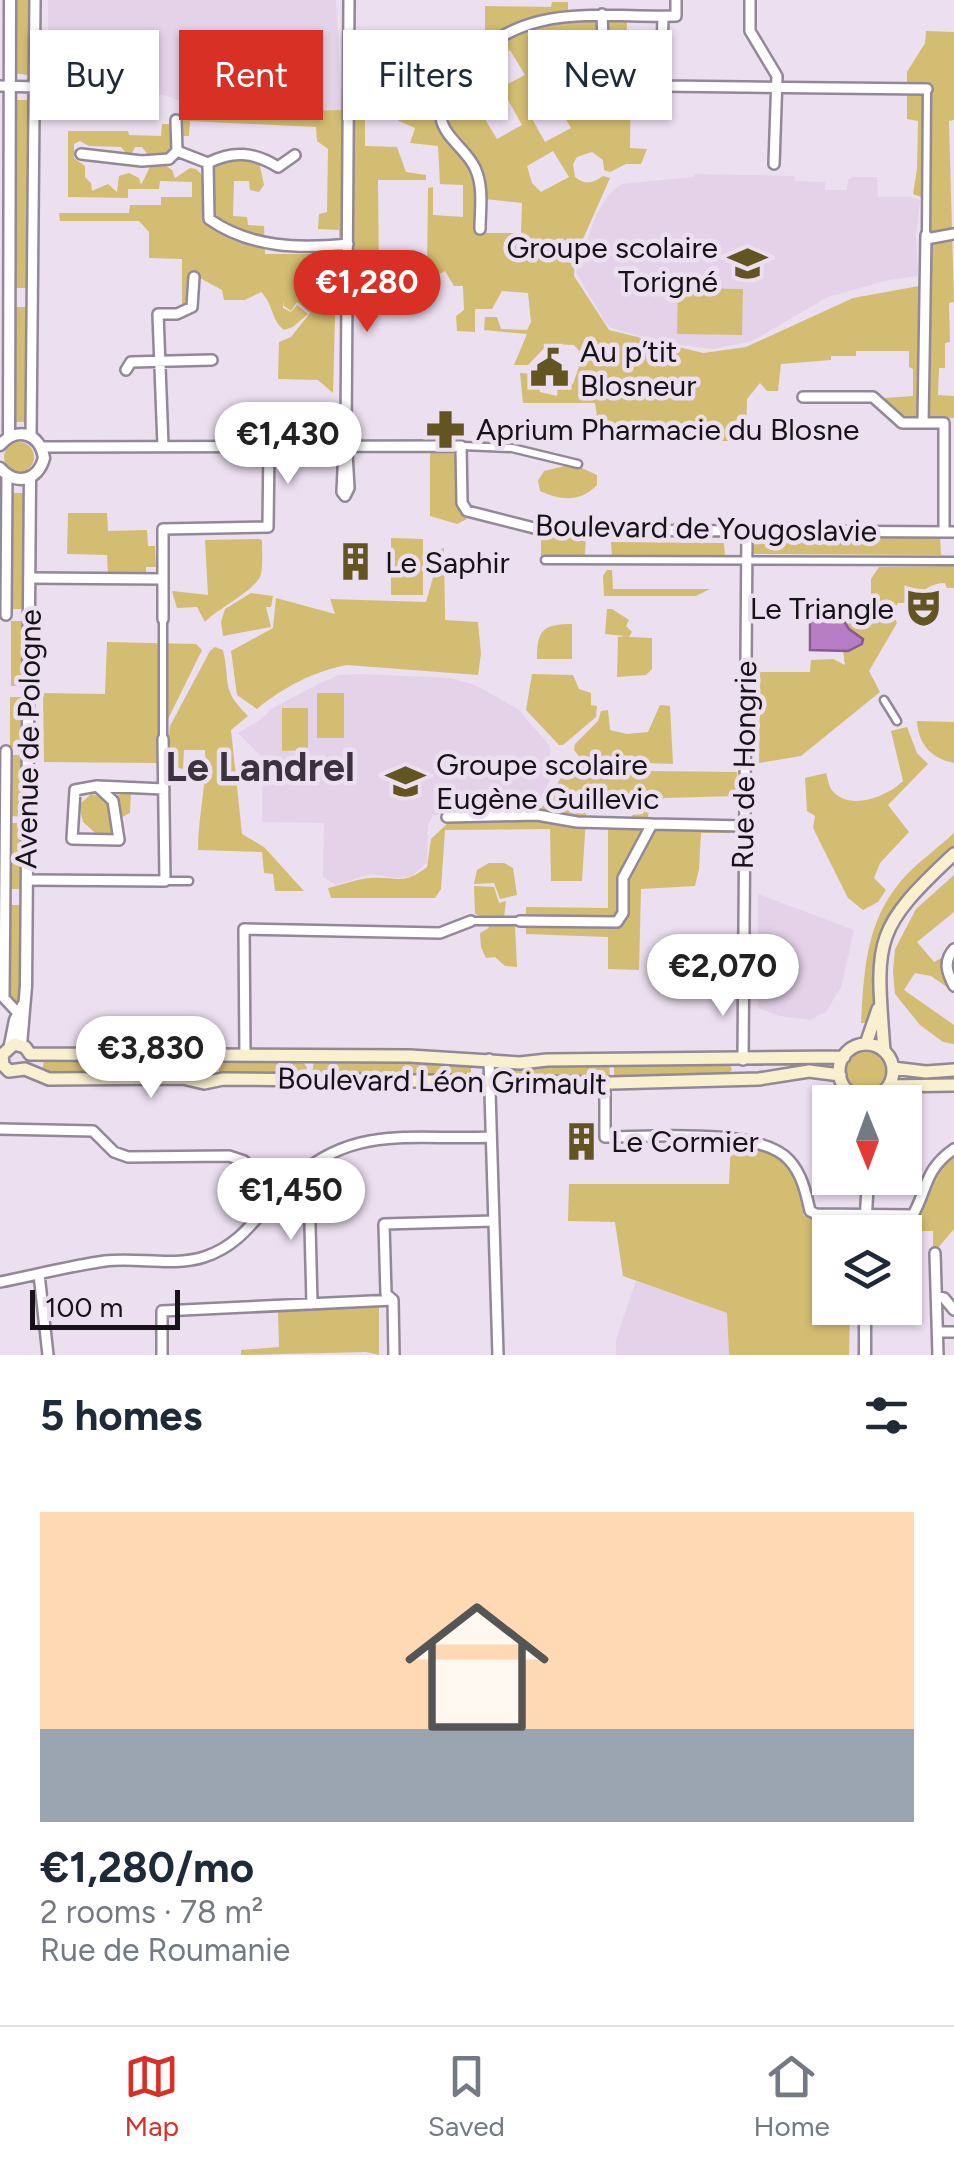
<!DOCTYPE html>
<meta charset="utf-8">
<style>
body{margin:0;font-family:Figtree,sans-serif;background:#f6f6f7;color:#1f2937;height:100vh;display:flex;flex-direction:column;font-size:38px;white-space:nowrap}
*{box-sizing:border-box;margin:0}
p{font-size:32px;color:#747a83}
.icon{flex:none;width:55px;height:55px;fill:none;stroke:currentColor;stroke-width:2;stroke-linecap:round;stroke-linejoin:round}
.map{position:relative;height:1355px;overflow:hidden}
.panel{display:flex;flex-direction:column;background:#fff;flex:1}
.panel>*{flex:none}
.top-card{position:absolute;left:30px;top:30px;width:895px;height:90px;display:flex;gap:20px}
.needle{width:65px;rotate:179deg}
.controls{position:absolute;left:812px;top:1085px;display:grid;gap:20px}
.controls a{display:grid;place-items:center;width:110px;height:110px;border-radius:0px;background:#fff;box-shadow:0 2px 8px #0004;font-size:50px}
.scale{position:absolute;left:30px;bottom:25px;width:150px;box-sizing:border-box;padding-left:10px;border:5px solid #171218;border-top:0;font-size:28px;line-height:35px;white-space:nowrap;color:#171218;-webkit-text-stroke:8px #ecdff0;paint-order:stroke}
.price{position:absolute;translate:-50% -85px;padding:0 22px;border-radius:35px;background:#fff;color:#222;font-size:32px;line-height:65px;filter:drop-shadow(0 2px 5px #0008)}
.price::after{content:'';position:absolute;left:50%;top:60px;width:30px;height:22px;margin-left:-15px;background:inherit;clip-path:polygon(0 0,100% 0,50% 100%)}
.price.current{background:#d93025;color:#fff}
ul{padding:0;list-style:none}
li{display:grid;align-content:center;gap:20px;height:530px;padding:0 40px}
li span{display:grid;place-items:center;height:310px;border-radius:0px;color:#555}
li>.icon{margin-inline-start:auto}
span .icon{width:180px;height:180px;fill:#fffc;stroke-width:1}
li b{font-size:42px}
h2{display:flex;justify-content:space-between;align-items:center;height:120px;padding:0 40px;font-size:42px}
.pill{padding:0 35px;border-radius:0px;background:#fff;box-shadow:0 2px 8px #0004;font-size:35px;line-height:90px}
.pill.current{background:#d93025;color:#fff}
.dock{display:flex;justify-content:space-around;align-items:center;height:140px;border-top:2px solid #e0e1e3;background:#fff;font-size:28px;color:#747a83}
.dock a{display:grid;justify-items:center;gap:5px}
.dock .current{color:#d93025}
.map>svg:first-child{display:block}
.built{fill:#e4d2e9}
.green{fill:#d3bd72;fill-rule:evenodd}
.water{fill:#b67cc5;stroke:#865c91;stroke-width:2.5}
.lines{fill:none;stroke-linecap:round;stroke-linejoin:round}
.pedestrian-casing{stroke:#938897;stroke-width:11}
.minor-casing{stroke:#938897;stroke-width:14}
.tertiary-casing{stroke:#938897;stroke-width:15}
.secondary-casing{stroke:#938897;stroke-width:16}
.pedestrian{stroke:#fff;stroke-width:6}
.minor{stroke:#fff;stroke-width:9}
.tertiary{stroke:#fff;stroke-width:10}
.secondary{stroke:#f9f0d0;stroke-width:11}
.labels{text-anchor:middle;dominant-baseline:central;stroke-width:9;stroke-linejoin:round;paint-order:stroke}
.poi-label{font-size:30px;fill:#171218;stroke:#ecdff0;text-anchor:start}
.street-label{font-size:30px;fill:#171218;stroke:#ecdff0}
.district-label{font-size:40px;font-weight:bold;fill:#3c323f;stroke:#ecdff0}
</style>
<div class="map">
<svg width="954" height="1355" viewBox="0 0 954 1355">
<rect width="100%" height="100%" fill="#ecdff0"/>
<path class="built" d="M48 0H336L342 111 198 107 164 95 149 94 114 98 78 96V86L48 83Z
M695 174 794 176 795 181 825 182V190H847L848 180 853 177H877L878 197H911L920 200 916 236 918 276 888 280 828 297 752 341 713 349 665 343 611 328 605 322 576 272 596 215 610 193 622 184 694 177Z
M361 674 451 678 477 686 519 710 550 746 551 777 540 802 531 809H499L433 815 428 825 427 862 412 876 397 878 371 874 336 885 323 877 324 823 262 822 263 758 238 733 260 720 273 708 318 684 340 675Z
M758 894 854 930 841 987 826 1012 810 1020 780 1016 758 1008Z
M636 1281 727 1313 729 1355H616V1340Z"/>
<path class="green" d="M16 0H31L30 72 27 75 13 73Z
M552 2H568V12L627 20 626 62 631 63 630 148 647 149 641 164H626L610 172 604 170 603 160 592 152 577 157 573 164 575 177C585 185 592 184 603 176L610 178 575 257 574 276 609 330 703 353 746 347 853 298 919 286C918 256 923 226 921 197L913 194 917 169 918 121 907 119V72L925 43 926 31 954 32V120L949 121 954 302 949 303 950 342 945 343V368H939L938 395 954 396V418L902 420 887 410 885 398 913 396V369L909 367V351H856V356H831V360L781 364 778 391H767L760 383 747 399 746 441H709L653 429 626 437 608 432 597 417 595 403H523L520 373 536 374 540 392 557 396 558 384H573L583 355 574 345 548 344 528 365H514L527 334 484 330 485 317H497L501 329 527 330 531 322 528 293 502 291 492 309H475V332L457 331 456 316 464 310 463 286H454L445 271 430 279H336L333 393 318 380 278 379 279 342 291 337 310 313 297 302 291 311 284 306V300L283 308 291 312 297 305 308 314 293 327 284 330C271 320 273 303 261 292L245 300H224L222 290 198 277 191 304 182 307V259L149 258V232L139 221H60L59 213H129L130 205H161V197H192V182L160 181 159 189H128V198L68 197V131H128L129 135 161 136 162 124H172L173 146 164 154 148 155 142 147H135L132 153H126L121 147 89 146 80 141 74 144V158L85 166V177L91 183 92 191 108 184 117 192 119 176 129 173 139 178 141 185 150 167 165 165 172 170 175 178 190 168 196 169 206 179 219 159C234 156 245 159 259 162L264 185 259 192 250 190 249 181H234L233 216 247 217 248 225 264 226 265 254H339V230L318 229 319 214 327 212 328 149 317 141 316 127 190 121 189 136H179V120L191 112 353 110 355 49 373 47 377 71 423 70 424 61 459 62 460 35 485 34V6L551 7ZM576 39 575 69 547 68 546 40ZM510 50 525 75 498 89 485 65ZM415 76 426 79 424 107H393V78ZM508 100 522 125 497 139 482 114ZM556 102 571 128 545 142 531 117ZM396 116 399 121 415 128 410 143 438 146 440 184 463 185V217L433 215V187L428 188 427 276 379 274 378 180H426V175L406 172 397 147 365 146V117ZM553 151 569 177 541 192 532 183 527 166ZM485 199 522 203 521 233H476V202Z
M95 32H126L125 91H95Z
M12 100H31L28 288H13Z
M678 288 743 289 742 335 677 334Z
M13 307H28L26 422H14Z
M4 457a15 15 0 1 1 30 0a15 15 0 1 1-30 0Z
M454 450 461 455 460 512 467 519 457 524 430 516V452Z
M573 464 597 475V485C580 503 560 500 540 491L538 481 544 471Z
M13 493H23V529L27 530 26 609H12Z
M68 513H107L108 531 147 530 148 546H155L156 567H146V575L108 576 107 555 67 554Z
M541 535 586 536 585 555 541 556Z
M764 536H940L941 555 754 554V545Z
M391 538 423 539V595H391Z
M260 539 262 541C262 551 263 564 261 574 257 590 218 608 205 622L197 607 177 608 172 591 208 595 205 540Z
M611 542 724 543 725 556H612Z
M444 548 445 620 478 622 481 654 478 675 347 665C314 671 282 688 257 709L237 695 231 651 273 628 276 598 335 614 330 599 426 602 441 549Z
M954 566V588H947L945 583C927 583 921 596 907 598L904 603H898L892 613 897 623 869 671 880 692 801 756 759 763 760 672H810L811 660 833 659 845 665 843 650 848 651 863 639 849 629 840 615 848 617 859 600H871V579L879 567Z
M607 570H612L613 589H710L696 596H604L603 576Z
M251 593 273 596 271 607H266L271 627 223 636 221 622 225 609Z
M607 609H612L629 620 626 626 632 632 629 637 652 638V669L646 675 617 677 618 637 625 636 605 634Z
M11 621H21L25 625V686H11Z
M572 624V659H537C537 630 543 624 572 624Z
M107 642 196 644 202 650 168 719 158 763 44 762 43 693 105 694Z
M215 647 223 650C231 684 220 688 248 716L231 730 242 834 264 847 304 891H275L273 874 264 873 262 852 198 850C198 816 207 784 205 750H184L183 769 166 765 170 726 210 651Z
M532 674 573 675 579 689 591 693V705L597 706 596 717 563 745H559L526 710Z
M317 693H344V738H317Z
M10 697H25V747H10Z
M660 705 670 706 673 764 591 761 581 759 574 750 575 744 598 721 601 711 608 710 610 730 627 734 648 732Z
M282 708H308V750L282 751Z
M917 721 954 722V763C932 759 918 744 917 721Z
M907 727 917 753 928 764 888 805 909 832 880 863 874 878 886 890 878 902 863 910 848 898 813 828 815 816 807 811 805 778 826 773C828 778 828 784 831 789 848 813 888 796 903 781L891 731Z
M11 755H22L25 817 10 816Z
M570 764 648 771 737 772V796L664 798 650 808 647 820H632V815L643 814V801H587L582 881H551L550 829 445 830 441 889 435 898H331L328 888C342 885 357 879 370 878 397 876 403 886 427 867L431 839 450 821 537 815Z
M131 792 130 813 118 819 114 837 102 839 83 822 79 805 91 794 105 797Z
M10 823H25L24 889H9Z
M608 826 729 828 730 833H701L699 869 695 886 641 889 639 970 608 969V937L526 934V907L608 908Z
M954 833V849C924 880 881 907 876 953 873 973 874 995 874 1015L871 1023H861C864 971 866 922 901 881 915 864 937 849 954 833Z
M489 863H504L513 868 517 895 500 899 494 883 474 884 477 870Z
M954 875V912L917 942 934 962 954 951V992L931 976 915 973 904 990 954 1025V1044L943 1042 920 1025 895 994 893 972 895 949 916 909Z
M474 886 494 887 499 903 506 901 503 926H515L517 967 505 966 495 957 486 958 481 947 480 933 489 928 485 917 475 914Z
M8 905H24L23 987 15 1008 9 999Z
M844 1072a22 22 0 1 1 44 0a22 22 0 1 1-44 0Z
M44 1060 182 1061 184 1074 64 1076 42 1073Z
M219 1061H302L307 1067 305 1075H219Z
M314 1061 471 1062V1077L312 1074Z
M577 1063H609L610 1078 506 1082 507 1066Z
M614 1064H725L730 1065 732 1070 726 1075 614 1078Z
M731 1142C782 1146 797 1168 804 1216L851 1219V1232H830V1308H850L849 1355H729L727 1313 623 1276 615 1222 568 1221 569 1184H729Z
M954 1155V1229L937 1249H933V1231H887L888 1218 912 1219 920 1216C927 1191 932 1171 954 1155Z
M379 1306V1355L366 1352 241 1355V1350L279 1347 278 1310Z"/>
<path class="water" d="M822 609 840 615 849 629 863 639 862 644 848 651 810 650V610Z"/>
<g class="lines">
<defs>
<path id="pedestrian" d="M926 235 927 89
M462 446 512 448 578 464
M545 560 954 561
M163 619V739
M884 700 897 721
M165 881H189
M471 921H520"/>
<path id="minor" d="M750 0V31L777 76 774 164
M663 17 661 86 927 89
M0 86 35 87
M600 108 605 96 602 14
M176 120 177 151
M177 151 208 163
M81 154 142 161 169 159 177 151
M208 163 209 219C250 248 300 249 348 244
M208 163C233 150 254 152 278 167L295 155
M480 229C480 210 484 187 475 168 467 150 444 137 441 118 438 98 450 84 462 70 522 0 593 18 676 16V0
M926 235 923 423H944V532
M926 239 954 234
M126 370 131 362 212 360
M803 397H873L902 423H923
M31 436 35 0
M163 446 158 314H177L192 307 194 277
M42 447 461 446 462 503 467 511 542 530 954 532
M344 448 342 492 345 496
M345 496 349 488 346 436 349 0
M29 578 163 579
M6 615 7 476
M163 619V529L268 527 269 446
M6 751 4 998 18 1013
M97 786 113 801 119 840 72 839 75 790 97 786 164 789
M447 817 537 815 577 822 652 824
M27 880 165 881 163 739
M520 921 617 922 623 913V878L652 824 743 826
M954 949C943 961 947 973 954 986
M245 1055 244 929 440 933 471 921
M489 1059 498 1355
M743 1060 747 530
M605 1083V1137C649 1137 760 1127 789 1160 802 1174 806 1193 810 1211L816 1214 913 1215C928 1188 924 1170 954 1149
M0 1129 93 1131 114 1152 128 1157 229 1156 244 1161 279 1192
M300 1173 309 1186 312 1304
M935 1253 938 1355
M39 1274 48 1355
M0 1282C35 1275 70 1266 105 1261 138 1257 172 1267 204 1257 242 1245 258 1214 284 1188 350 1122 408 1141 491 1137
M937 1296 944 1298 954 1310
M938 1332H954
M162 1355V1311L393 1300
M394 1355 393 1300 386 1294 384 1224 494 1221"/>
<path id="tertiary" d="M9 436 10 0
M0 445C17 426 40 433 44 458 38 481 16 486 0 468
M10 1045 15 1020 23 1005
M21 1045 26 986 30 478
M855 1102V1095
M872 1102 873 1097
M865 1232 868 1178
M865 1355V1308"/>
<path id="secondary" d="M866 1044 878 1009
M839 1071a27 27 0 1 1 54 0a27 27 0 1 1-54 0Z
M884 1051C876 941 871 931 954 854
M30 1054 410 1056 520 1063 547 1060 844 1057
M893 1068 926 1072 954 1070
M25 1069 49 1079 183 1078 204 1083 223 1079 611 1083 759 1079 809 1071 840 1075
M25 1069 9 1071 3 1065 2 1055 14 1044 25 1047 30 1054
M889 1086 954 1085"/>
</defs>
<use href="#pedestrian" class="pedestrian-casing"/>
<use href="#minor" class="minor-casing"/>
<use href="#tertiary" class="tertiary-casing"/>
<use href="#secondary" class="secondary-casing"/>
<use href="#pedestrian" class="pedestrian"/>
<use href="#minor" class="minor"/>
<use href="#tertiary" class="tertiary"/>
<use href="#secondary" class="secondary"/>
</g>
<defs>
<symbol id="school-bare" viewBox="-9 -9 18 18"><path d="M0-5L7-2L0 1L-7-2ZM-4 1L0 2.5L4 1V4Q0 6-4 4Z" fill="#635522" stroke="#ecdff0" stroke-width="2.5" paint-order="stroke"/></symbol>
<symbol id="civic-bare" viewBox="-9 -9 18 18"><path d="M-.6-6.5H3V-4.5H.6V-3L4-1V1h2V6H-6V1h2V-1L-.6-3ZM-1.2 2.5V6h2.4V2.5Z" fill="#635522" stroke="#ecdff0" stroke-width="2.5" paint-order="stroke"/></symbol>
<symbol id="pharmacy-bare" viewBox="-9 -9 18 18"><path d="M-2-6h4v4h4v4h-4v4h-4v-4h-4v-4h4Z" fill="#635522" stroke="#ecdff0" stroke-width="2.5" paint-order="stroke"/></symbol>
<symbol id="building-bare" viewBox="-9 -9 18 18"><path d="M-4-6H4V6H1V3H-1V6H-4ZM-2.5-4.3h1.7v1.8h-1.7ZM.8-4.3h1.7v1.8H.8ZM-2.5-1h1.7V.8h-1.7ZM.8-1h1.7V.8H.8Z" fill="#635522" stroke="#ecdff0" stroke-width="2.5" paint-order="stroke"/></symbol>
<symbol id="theatre-bare" viewBox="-9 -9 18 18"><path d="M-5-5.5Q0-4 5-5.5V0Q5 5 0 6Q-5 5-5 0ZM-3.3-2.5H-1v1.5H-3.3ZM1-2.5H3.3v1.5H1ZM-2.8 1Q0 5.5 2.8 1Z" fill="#635522" stroke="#ecdff0" stroke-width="2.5" paint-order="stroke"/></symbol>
</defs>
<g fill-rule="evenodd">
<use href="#school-bare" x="720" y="236" width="55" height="55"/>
<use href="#civic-bare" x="522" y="340" width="55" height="55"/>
<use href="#pharmacy-bare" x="418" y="402" width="55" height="55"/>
<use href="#building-bare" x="328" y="534" width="55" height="55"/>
<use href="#theatre-bare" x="896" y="580" width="55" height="55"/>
<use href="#school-bare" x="378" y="754" width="55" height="55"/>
<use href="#building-bare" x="554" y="1114" width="55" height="55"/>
</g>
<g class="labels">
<g class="poi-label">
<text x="718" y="247" text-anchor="end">Groupe scolaire<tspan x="718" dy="34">Torigné</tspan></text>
<text x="580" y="351">Au p’tit<tspan x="580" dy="34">Blosneur</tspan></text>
<text x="476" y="429">Aprium Pharmacie du Blosne</text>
<text x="385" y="562">Le Saphir</text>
<text x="894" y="608" text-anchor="end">Le Triangle</text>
<text x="436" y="764">Groupe scolaire<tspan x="436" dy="34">Eugène Guillevic</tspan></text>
<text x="611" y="1141">Le Cormier</text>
</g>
<g class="street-label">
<text transform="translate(706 528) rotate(1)">Boulevard de Yougoslavie</text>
<text transform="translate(28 739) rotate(-89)">Avenue de Pologne</text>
<text transform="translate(744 765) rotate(-89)">Rue de Hongrie</text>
<text transform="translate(442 1081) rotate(1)">Boulevard Léon Grimault</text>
</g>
<g class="district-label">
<text x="260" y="767">Le Landrel</text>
</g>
</g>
</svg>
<div class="controls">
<a><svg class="needle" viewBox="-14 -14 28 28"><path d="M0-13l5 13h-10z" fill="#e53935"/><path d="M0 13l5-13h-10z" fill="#747a83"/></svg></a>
<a><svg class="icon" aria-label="layers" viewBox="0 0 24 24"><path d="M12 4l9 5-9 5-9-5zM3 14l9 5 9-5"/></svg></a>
</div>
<div class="scale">100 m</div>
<b class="price current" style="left:367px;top:335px">€1,280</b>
<b class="price" style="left:288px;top:487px">€1,430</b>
<b class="price" style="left:723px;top:1019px">€2,070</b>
<b class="price" style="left:151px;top:1101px">€3,830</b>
<b class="price" style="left:291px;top:1243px">€1,450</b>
<div class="top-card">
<a class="pill">Buy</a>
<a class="pill current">Rent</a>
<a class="pill">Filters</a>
<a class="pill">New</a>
</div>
</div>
<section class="panel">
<h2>5 homes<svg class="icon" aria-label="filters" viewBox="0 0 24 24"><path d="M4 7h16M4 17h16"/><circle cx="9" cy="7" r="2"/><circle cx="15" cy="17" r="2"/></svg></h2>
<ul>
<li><span style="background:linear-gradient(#ffd9b3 70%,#9aa5b1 0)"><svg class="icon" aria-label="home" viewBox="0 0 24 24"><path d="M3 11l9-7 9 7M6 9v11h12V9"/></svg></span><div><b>€1,280/mo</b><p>2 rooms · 78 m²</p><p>Rue de Roumanie</p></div></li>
</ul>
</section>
<nav class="dock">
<a class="current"><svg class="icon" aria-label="map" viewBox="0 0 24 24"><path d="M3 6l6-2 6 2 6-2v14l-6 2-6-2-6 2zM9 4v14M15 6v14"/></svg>Map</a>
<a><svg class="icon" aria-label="saved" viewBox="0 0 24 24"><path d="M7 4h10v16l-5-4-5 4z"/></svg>Saved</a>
<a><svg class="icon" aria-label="home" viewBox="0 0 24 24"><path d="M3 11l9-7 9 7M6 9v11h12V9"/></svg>Home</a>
</nav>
